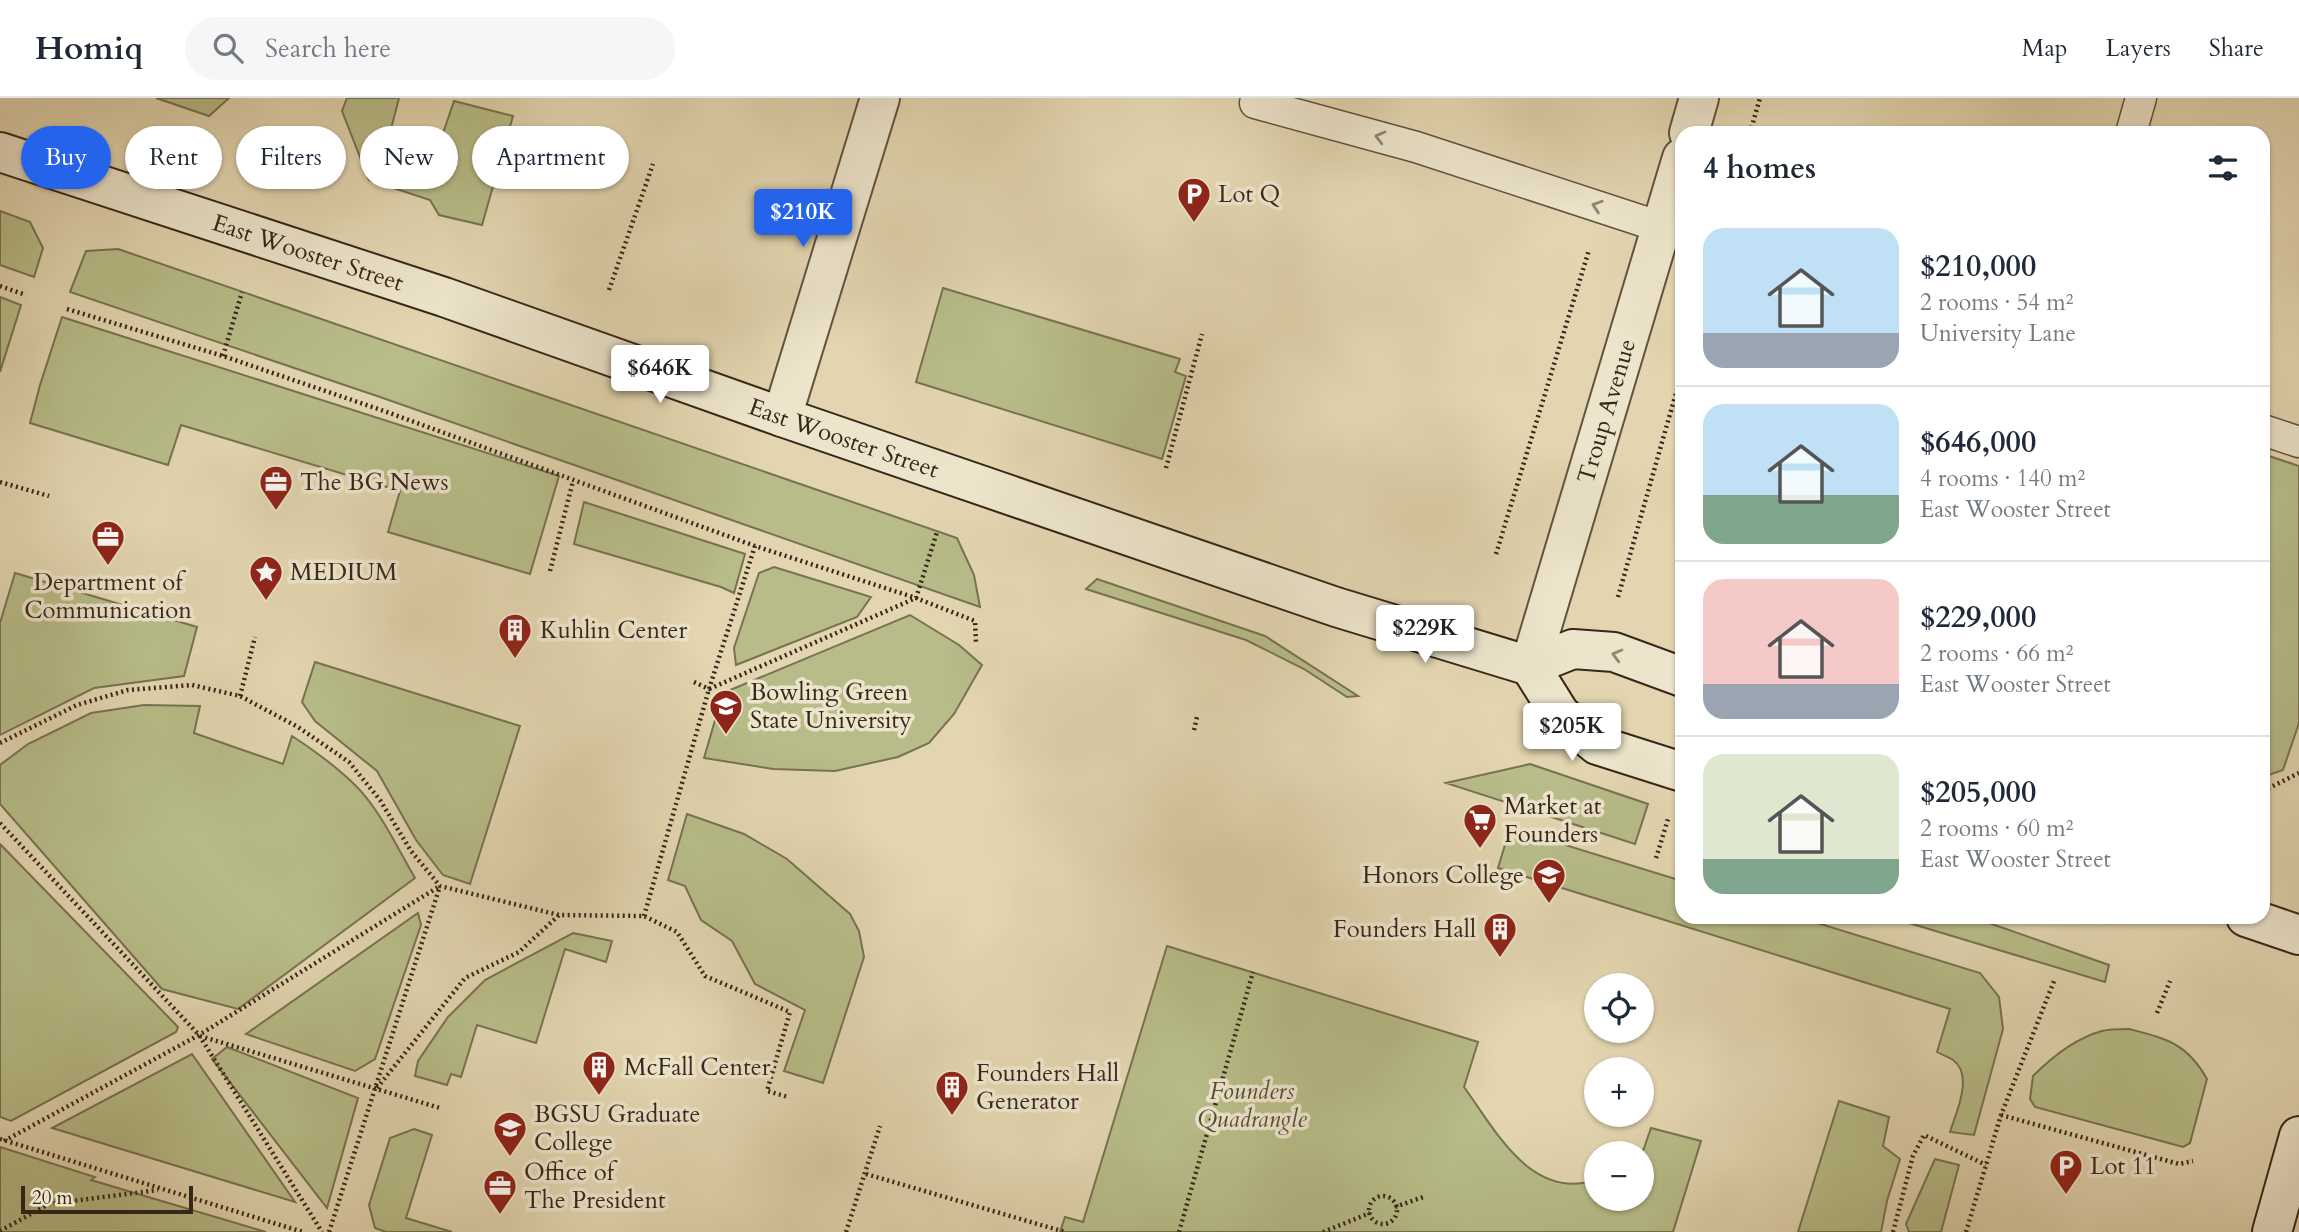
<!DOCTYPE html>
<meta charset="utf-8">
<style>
body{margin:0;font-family:Cardo,serif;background:#f6f6f7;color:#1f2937;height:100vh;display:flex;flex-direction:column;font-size:26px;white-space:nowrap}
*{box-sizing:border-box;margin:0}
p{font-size:23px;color:#747a83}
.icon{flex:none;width:38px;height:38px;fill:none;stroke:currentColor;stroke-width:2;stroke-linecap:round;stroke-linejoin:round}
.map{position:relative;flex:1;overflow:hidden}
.details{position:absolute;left:1675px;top:28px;width:595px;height:798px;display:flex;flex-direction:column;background:#fff;border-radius:21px;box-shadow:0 2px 5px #0004}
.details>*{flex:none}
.hud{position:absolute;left:21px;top:28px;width:665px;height:63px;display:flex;gap:14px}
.fabs{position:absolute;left:1584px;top:875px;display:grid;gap:14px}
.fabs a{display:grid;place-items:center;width:70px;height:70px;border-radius:50%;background:#fff;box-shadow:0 2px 5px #0004;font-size:35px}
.scale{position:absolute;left:21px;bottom:18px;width:172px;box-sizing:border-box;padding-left:7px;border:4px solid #37271a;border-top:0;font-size:19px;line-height:24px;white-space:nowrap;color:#37271a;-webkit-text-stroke:5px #ece4cb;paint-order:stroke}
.price{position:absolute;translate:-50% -60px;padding:0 16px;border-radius:7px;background:#fff;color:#222;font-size:23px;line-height:46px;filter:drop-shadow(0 2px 4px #0008)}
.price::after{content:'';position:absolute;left:50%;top:42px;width:21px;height:16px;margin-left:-10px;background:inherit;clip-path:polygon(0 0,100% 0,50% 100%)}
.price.active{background:#2563eb;color:#fff}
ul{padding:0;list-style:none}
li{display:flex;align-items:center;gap:21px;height:175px;padding:0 28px}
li+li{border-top:2px solid #e0e1e3}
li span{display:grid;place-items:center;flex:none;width:196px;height:140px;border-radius:21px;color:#555}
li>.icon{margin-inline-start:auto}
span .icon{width:84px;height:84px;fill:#fffc;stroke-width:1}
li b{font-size:30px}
h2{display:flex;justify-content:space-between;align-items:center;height:84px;padding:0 28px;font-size:30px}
.chip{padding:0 24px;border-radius:32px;background:#fff;box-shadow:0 2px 5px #0004;font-size:24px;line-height:63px}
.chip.active{background:#2563eb;color:#fff}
header{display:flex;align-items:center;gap:42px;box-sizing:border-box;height:98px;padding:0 35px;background:#fff;border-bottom:2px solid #e0e1e3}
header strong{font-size:33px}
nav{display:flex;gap:38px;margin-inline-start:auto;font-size:24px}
.search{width:490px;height:63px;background:#f6f6f7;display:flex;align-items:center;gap:18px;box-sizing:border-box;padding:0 24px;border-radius:38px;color:#747a83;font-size:26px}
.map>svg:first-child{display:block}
.green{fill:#b7bc88;stroke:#777251;stroke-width:2}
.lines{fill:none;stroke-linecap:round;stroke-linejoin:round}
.lane-casing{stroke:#62523f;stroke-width:33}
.street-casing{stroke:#62523f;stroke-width:42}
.secondary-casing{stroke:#37271a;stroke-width:42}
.path{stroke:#37271a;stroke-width:4.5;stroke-dasharray:2 3.5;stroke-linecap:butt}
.lane{stroke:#ece4cb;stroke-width:30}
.street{stroke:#ece4cb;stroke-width:38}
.secondary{stroke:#ece4cb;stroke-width:38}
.oneway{stroke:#928672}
.labels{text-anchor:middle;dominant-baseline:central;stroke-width:7;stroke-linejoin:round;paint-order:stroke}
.poi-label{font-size:24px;fill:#37271a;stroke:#ece4cb;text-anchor:start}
.street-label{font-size:24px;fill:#37271a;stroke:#ece4cb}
.park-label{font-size:24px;font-style:italic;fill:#574c36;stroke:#ece4cb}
</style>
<header>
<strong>Homiq</strong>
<div class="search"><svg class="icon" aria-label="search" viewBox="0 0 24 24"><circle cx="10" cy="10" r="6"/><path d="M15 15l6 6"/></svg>Search here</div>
<nav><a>Map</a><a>Layers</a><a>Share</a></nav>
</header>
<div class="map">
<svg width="2299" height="1134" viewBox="0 0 2299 1134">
<rect width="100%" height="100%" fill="#e2d5af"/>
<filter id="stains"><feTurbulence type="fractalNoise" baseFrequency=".00286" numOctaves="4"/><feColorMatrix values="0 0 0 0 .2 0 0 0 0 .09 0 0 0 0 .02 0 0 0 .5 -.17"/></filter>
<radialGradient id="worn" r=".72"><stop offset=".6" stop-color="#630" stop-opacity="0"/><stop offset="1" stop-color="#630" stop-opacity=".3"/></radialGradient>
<path class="green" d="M156 0H229L209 18Z
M347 0H399L391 31 439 47 454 3 513 18 482 127 439 117 430 102 369 82 342 13Z
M0 113 30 124 43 150 34 179 0 167Z
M118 151 957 440 974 477 980 509 377 298 70 194 86 153Z
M943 190 1180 261 1175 274 1186 278 1162 361 916 284Z
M0 199 21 207 0 274Z
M62 219 559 378 530 476 388 434 400 393 181 327 168 367 30 325 40 287Z
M2263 356 2299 368V625L2283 672 2263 679Z
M584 404 745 456 734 495 721 489 574 446Z
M774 469 871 499 857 519 736 567 734 550 759 475Z
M15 475 197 529 184 578 94 590 0 637V525Z
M1097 481 1265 538 1358 598 1347 599 1304 571 1246 542 1086 491Z
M910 517 959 547 982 567 954 616 929 645 898 659 835 673 773 671 704 660 723 595Z
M315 564 520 628 470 786 443 777 416 742 377 673 315 623 302 604Z
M144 607 200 608 194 635 283 666 292 638C315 653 337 669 356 688 380 712 398 751 415 780L238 911 162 891 0 706V667L28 646 91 615Z
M1530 666 1648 706 1635 746 1446 685Z
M687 716 744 736 787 761 850 816 859 833 864 859 823 985 784 973 805 912 755 886 732 843 701 822 685 788 668 782Z
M1510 730 1682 783V819H1798L1980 875 1999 899 2003 931 1974 1037 1950 1034C1956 1015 1974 977 1953 962 1949 959 1942 957 1937 954L1950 911 1498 770Z
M0 746 178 929 176 934 11 1023 0 1019Z
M418 815 421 827 375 961 355 973 246 936Z
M1889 819H1972L2109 867 2105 884Z
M573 835 612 843 606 864 565 851 536 945 477 927 461 979 451 976 447 987 415 978 418 963 448 919 485 882Z
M1167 848 1478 944 1464 989C1496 1033 1531 1103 1596 1082V1101H1642V1056L1651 1030 1701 1043 1673 1134H1060L1065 1119 1083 1124Z
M2129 931C2167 941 2187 945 2207 981L2190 1045 2183 1049 2035 1009 2030 1001 2033 978C2051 960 2076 940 2102 933 2110 931 2121 931 2129 931Z
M227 949 358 1000 327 1110 212 961Z
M192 956 295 1104 52 1030Z
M1839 1003 1889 1019 1883 1048 1900 1061 1887 1103 1881 1134H1798Z
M414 1031 432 1037 406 1120 452 1134H386L375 1130 369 1107 390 1040Z
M0 1049 95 1079 91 1082 266 1134H0Z
M1935 1061 1959 1067 1941 1134H1909L1906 1126Z"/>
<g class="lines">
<defs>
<path id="lane" d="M1255 5 1416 49 1682 136
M2131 35 2141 0
M2263 332 2299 344"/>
<g id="street">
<path d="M1689 35 1699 0"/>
<path d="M782 319 880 0"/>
<path id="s1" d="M1530 568 1682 60"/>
</g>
<g id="secondary">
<path id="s2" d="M0 54 444 199 782 319 1336 509 1530 568 1573 551 1614 554 1682 579"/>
<path d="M1530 568 1560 616 1597 647 1682 674"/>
<path d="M2246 819 2299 837"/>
<path d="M2272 1134 2299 1038"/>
</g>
</defs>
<use href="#lane" class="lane-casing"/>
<use href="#street" class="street-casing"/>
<use href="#secondary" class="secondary-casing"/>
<path class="path" d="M1750 35 1760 0
M0 188 26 197
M609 192 653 66
M67 211 223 258 384 313 755 448 916 500 975 523 976 545
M223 258 242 194
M1166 370 1202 236
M0 384 49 398
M1496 456 1589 152
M550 473 573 383
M1618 499 1682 274
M694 584 709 591 755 448
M240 598 255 539
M1194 632 1197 619
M0 645 77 607 128 592 192 587 240 598 298 629 349 664 380 702 411 753 440 788 559 817
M2263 693 2299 675
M0 725 199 937 322 1134
M1656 760 1668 721
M644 818 709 591 916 500 937 434
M2157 915 2170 883
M200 938 440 1010
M377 990 465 880 519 854 559 817 644 818 677 834 705 878 790 914 767 993 788 999
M2001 1017 2179 1066 2193 1063
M0 1041 303 1134
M4 1043 199 937 440 788
M866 1076 1065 1134
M1369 1112a14 14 0 1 1 28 0a14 14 0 1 1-28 0Z
M1395 1109 1426 1098
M0 1133 49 1106 158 1092
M329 1134 440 788
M846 1134 880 1028
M1179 1134 1253 874
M1323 1134 1370 1115
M1893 1134 1913 1058 1924 1037 1986 1067
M1966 1134 2001 1017 2054 883"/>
<use href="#lane" class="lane"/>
<use href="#street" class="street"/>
<use href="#secondary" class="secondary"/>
</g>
<defs><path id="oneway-chevron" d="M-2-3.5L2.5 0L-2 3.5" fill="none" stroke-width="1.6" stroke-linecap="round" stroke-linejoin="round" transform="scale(1.75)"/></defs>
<g class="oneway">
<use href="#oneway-chevron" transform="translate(1380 39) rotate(-165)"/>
<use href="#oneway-chevron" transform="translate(1597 108) rotate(-162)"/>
<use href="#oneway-chevron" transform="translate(1617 557) rotate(-165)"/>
</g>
<defs>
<symbol id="parking-pin" viewBox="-11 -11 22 30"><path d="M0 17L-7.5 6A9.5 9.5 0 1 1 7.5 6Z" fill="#8f2418" stroke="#ece4cb"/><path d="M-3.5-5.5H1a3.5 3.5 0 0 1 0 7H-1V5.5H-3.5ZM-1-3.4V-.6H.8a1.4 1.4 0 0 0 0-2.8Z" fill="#fff"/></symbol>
<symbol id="office-pin" viewBox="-11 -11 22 30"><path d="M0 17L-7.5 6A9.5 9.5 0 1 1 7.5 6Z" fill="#8f2418" stroke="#ece4cb"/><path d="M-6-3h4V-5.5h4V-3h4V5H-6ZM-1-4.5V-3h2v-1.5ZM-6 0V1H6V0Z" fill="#fff"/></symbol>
<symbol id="sight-pin" viewBox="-11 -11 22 30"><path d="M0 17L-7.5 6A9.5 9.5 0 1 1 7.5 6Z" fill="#8f2418" stroke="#ece4cb"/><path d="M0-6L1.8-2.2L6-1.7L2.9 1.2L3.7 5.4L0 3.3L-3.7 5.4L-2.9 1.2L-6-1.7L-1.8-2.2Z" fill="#fff"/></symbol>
<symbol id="building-pin" viewBox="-11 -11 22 30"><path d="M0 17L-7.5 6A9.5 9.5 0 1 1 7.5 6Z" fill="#8f2418" stroke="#ece4cb"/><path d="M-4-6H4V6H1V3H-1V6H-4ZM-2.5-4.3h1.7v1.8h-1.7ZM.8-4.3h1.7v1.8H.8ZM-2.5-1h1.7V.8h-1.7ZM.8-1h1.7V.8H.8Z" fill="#fff"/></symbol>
<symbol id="university-pin" viewBox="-11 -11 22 30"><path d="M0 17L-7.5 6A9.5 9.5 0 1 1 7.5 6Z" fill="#8f2418" stroke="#ece4cb"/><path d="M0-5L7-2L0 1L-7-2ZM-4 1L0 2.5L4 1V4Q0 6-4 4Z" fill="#fff"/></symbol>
<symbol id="supermarket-pin" viewBox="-11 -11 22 30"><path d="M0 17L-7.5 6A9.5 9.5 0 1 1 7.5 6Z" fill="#8f2418" stroke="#ece4cb"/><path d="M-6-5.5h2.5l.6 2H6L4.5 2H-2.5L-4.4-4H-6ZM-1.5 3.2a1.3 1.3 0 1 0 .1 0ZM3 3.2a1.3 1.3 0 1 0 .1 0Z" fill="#fff"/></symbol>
</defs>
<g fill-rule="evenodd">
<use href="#parking-pin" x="1175" y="77" width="38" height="52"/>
<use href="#office-pin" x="257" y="365" width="38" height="52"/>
<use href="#office-pin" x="89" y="420" width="38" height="52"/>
<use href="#sight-pin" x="247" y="455" width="38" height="52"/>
<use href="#building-pin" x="496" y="513" width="38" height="52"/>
<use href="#university-pin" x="707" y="589" width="38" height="52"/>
<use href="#supermarket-pin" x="1461" y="703" width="38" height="52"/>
<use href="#university-pin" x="1530" y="758" width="38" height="52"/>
<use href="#building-pin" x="1481" y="812" width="38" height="52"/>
<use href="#building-pin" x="580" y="950" width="38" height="52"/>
<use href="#building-pin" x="933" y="970" width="38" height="52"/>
<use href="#university-pin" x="491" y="1011" width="38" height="52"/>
<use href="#parking-pin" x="2047" y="1049" width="38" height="52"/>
<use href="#office-pin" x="481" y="1069" width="38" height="52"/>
</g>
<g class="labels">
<g class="poi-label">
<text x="1218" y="96">Lot Q</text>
<text x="300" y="384">The BG News</text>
<text x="290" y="474">MEDIUM</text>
<text x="108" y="484" text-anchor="middle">Department of<tspan x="108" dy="28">Communication</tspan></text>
<text x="540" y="532">Kuhlin Center</text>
<text x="750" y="594">Bowling Green<tspan x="750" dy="28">State University</tspan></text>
<text x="1504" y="708">Market at<tspan x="1504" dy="28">Founders</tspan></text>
<text x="1524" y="777" text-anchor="end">Honors College</text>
<text x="1476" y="831" text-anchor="end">Founders Hall</text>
<text x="624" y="969">McFall Center</text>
<text x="976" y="975">Founders Hall<tspan x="976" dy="28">Generator</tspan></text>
<text x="534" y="1016">BGSU Graduate<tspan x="534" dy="28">College</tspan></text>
<text x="2090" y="1068">Lot 11</text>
<text x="524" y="1074">Office of<tspan x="524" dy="28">The President</tspan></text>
</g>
<g class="street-label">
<text stroke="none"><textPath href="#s2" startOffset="324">East Wooster Street</textPath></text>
<text stroke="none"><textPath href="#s1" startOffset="266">Troup Avenue</textPath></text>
<text stroke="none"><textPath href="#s2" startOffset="891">East Wooster Street</textPath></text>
</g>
<g class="park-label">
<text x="1252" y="993">Founders<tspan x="1252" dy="28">Quadrangle</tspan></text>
</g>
</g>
<rect width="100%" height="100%" filter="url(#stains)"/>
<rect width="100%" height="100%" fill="url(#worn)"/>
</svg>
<div class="fabs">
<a><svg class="icon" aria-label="locate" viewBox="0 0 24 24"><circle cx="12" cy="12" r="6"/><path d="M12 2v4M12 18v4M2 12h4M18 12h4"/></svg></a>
<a>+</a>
<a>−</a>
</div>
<div class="scale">20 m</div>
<b class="price active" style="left:803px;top:151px">$210K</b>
<b class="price" style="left:660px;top:307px">$646K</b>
<b class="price" style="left:1425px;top:567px">$229K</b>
<b class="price" style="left:1572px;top:665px">$205K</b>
<div class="hud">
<a class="chip active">Buy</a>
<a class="chip">Rent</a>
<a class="chip">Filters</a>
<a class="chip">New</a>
<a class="chip">Apartment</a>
</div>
<section class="details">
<h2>4 homes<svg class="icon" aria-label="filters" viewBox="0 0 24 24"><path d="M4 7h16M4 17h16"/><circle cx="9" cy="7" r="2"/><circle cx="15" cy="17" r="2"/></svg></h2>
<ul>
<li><span style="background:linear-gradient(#bfe0f5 75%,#9aa5b1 0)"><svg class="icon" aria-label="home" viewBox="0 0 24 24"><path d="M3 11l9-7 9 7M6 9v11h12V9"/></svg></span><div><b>$210,000</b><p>2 rooms · 54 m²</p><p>University Lane</p></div></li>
<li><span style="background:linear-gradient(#bfe0f5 65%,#7fa58c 0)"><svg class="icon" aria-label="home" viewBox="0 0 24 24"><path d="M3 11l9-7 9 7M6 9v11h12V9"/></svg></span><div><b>$646,000</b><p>4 rooms · 140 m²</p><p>East Wooster Street</p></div></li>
<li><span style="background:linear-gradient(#f6c9c9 75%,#9aa5b1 0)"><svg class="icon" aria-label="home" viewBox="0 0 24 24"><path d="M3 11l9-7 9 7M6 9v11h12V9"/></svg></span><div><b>$229,000</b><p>2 rooms · 66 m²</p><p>East Wooster Street</p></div></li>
<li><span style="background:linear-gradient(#dfe7d0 75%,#7fa58c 0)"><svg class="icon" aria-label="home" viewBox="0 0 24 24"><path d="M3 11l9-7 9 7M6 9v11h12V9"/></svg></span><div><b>$205,000</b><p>2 rooms · 60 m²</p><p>East Wooster Street</p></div></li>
</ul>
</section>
</div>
